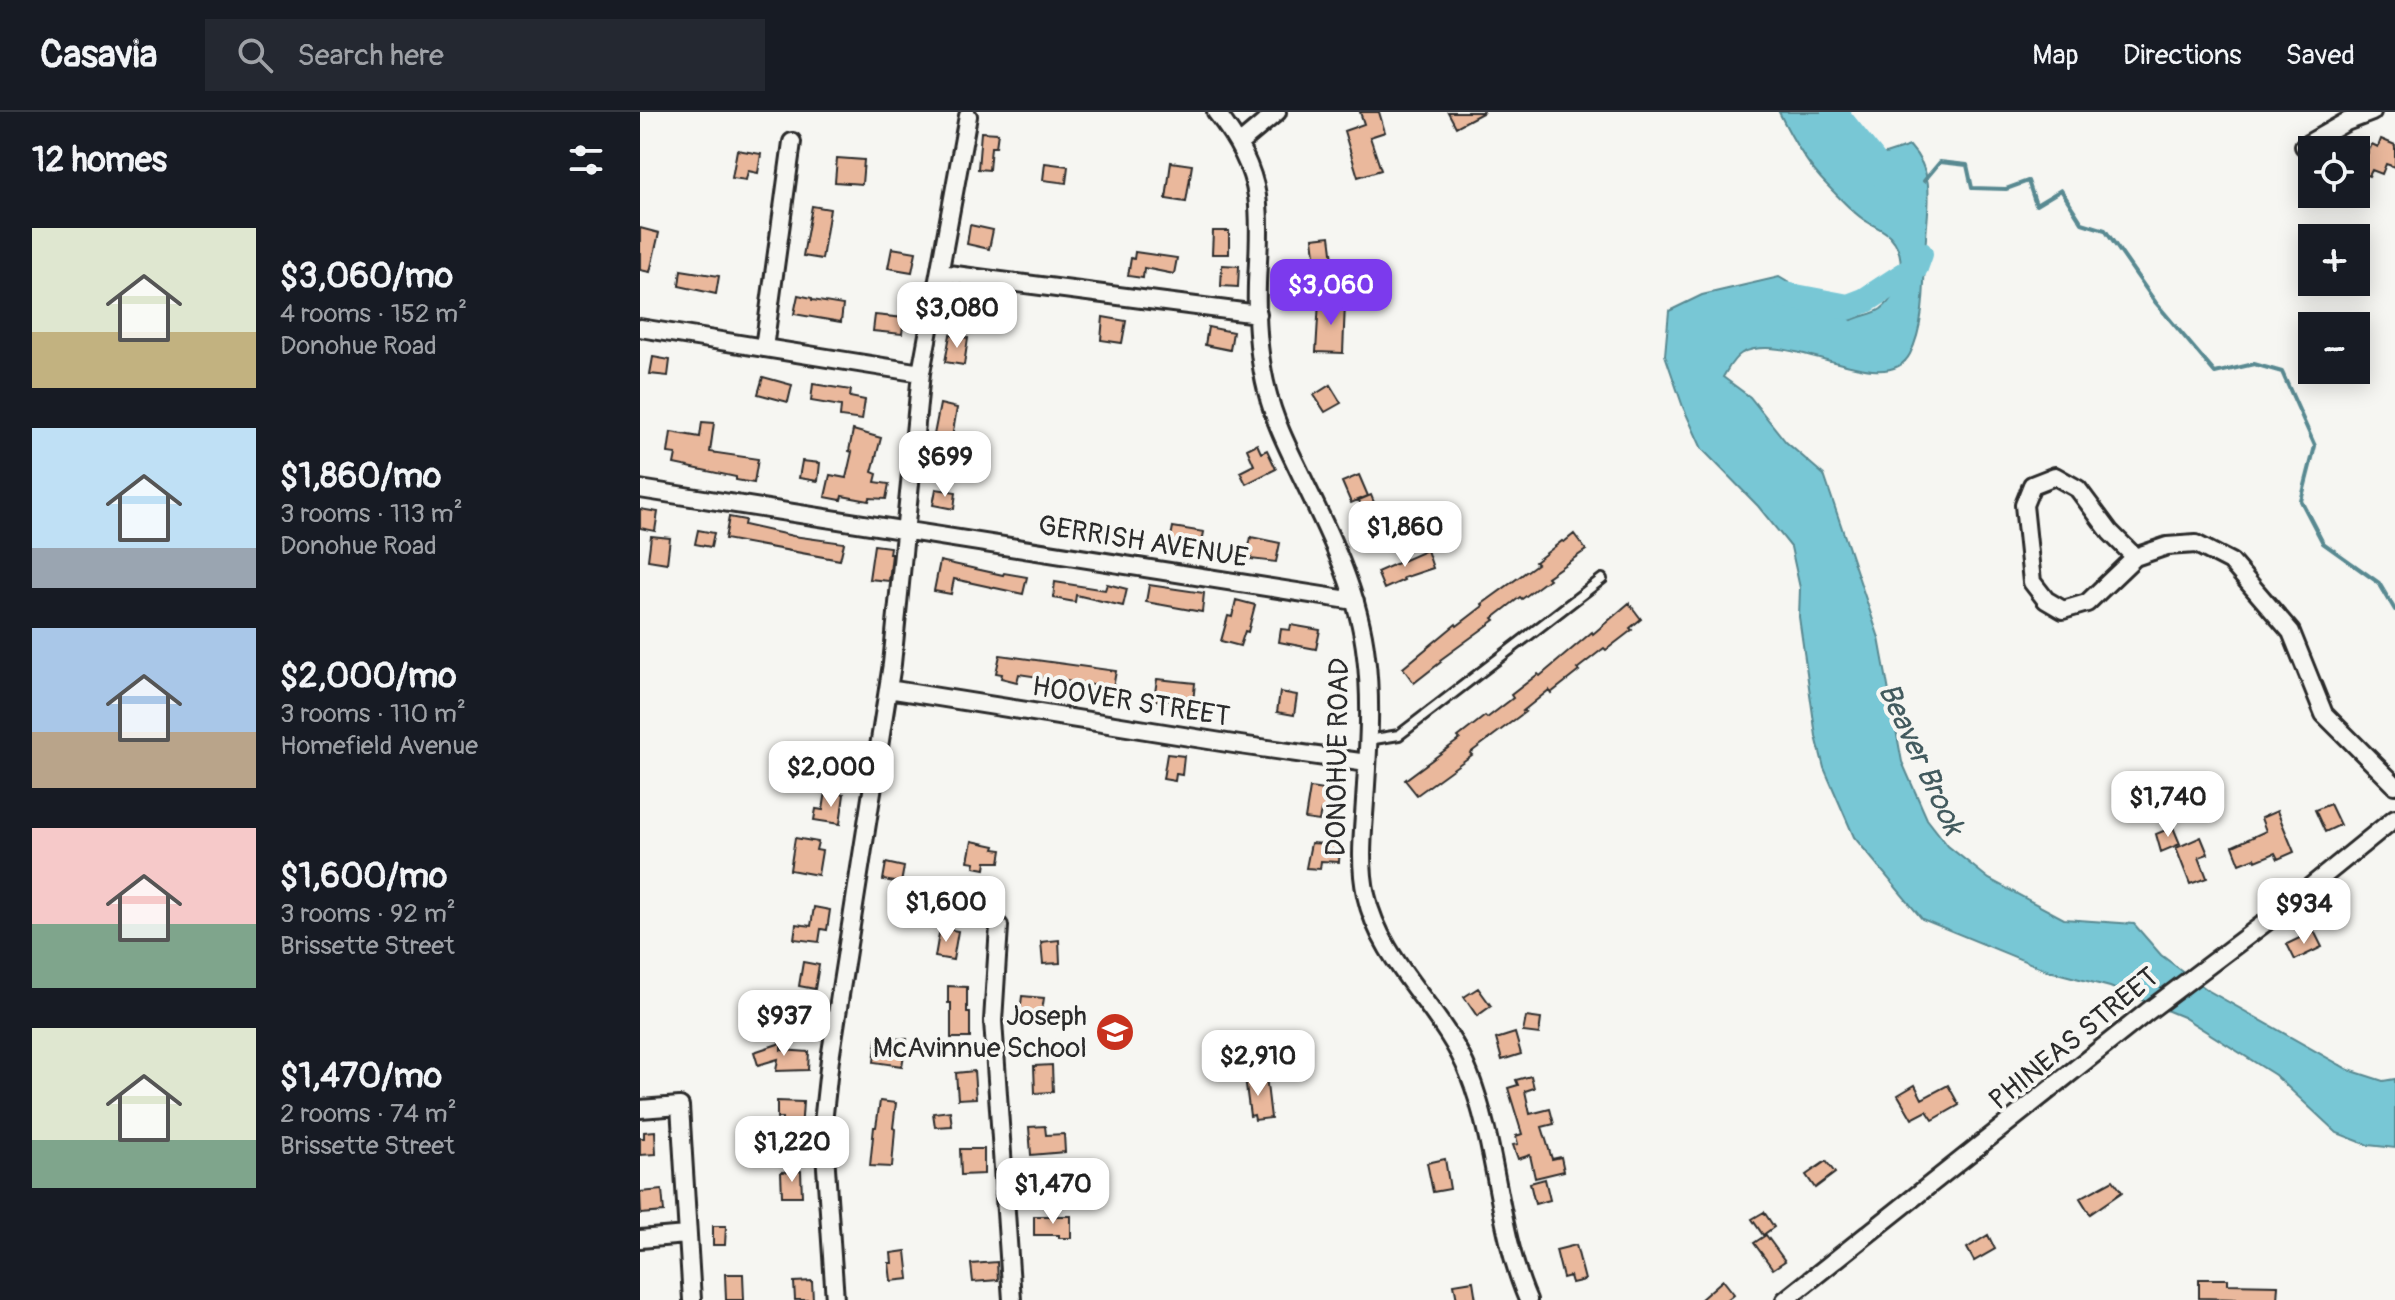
<!DOCTYPE html>
<meta charset="utf-8">
<style>
body{margin:0;font-family:Pangolin,sans-serif;background:#242831;color:#f1f3f6;height:100vh;display:flex;flex-direction:column;font-size:30px;white-space:nowrap}
*{box-sizing:border-box;margin:0}
p{font-size:26px;color:#9ea1a6}
.icon{flex:none;width:44px;height:44px;fill:none;stroke:currentColor;stroke-width:2;stroke-linecap:round;stroke-linejoin:round}
.map{position:relative;flex:1;overflow:hidden}
.sheet{display:flex;flex-direction:column;background:#171b24;width:640px}
.sheet>*{flex:none}
.tools{position:absolute;left:1658px;top:24px;display:grid;gap:16px}
.tools a{display:grid;place-items:center;width:72px;height:72px;border-radius:0px;background:#171b24;box-shadow:0 4px 20px #0003;font-size:40px}
.price{position:absolute;translate:-50% -68px;padding:0 18px;border-radius:16px;background:#fff;color:#222;font-size:26px;line-height:52px;filter:drop-shadow(0 2px 4px #0008)}
.price::after{content:'';position:absolute;left:50%;top:48px;width:24px;height:18px;margin-left:-12px;background:inherit;clip-path:polygon(0 0,100% 0,50% 100%)}
.price.current{background:#7c3aed;color:#fff}
ul{padding:0;list-style:none}
li{display:flex;align-items:center;gap:24px;height:200px;padding:0 32px}
li span{display:grid;place-items:center;flex:none;width:224px;height:160px;border-radius:0px;color:#555}
li>.icon{margin-inline-start:auto}
span .icon{width:96px;height:96px;fill:#fffc;stroke-width:1}
li b{font-size:34px}
h2{display:flex;justify-content:space-between;align-items:center;height:96px;padding:0 32px;font-size:34px}
header{display:flex;align-items:center;gap:48px;box-sizing:border-box;height:112px;padding:0 40px;background:#171b24;border-bottom:2px solid #363941}
header strong{font-size:38px}
nav{display:flex;gap:44px;margin-inline-start:auto;font-size:28px}
.search{width:560px;height:72px;background:#242831;display:flex;align-items:center;gap:20px;box-sizing:border-box;padding:0 28px;border-radius:0px;color:#9ea1a6;font-size:30px}
main{display:flex;flex:1;min-height:0}
.map>svg:first-child{display:block}
.water{fill:#78c7d5;stroke:#598991;stroke-width:2}
.lines{fill:none;stroke-linecap:round;stroke-linejoin:round}
.stream{stroke:#598991;stroke-width:4}
.river{stroke:#78c7d5;stroke-width:26}
.building{fill:#eab89c;stroke:#2b2b2b;stroke-width:2}
.service-casing{stroke:#2b2b2b;stroke-width:14}
.minor-casing{stroke:#2b2b2b;stroke-width:22}
.service{stroke:#f6f6f2;stroke-width:8}
.minor{stroke:#f6f6f2;stroke-width:16}
.labels{text-anchor:middle;dominant-baseline:central;stroke-width:8;stroke-linejoin:round;paint-order:stroke}
.street-label{font-size:28px;fill:#2b2b2b;stroke:#f6f6f2}
.poi-label{font-size:28px;fill:#2b2b2b;stroke:#f6f6f2;text-anchor:end}
.water-label{font-size:30px;font-style:italic;fill:#425a5e;stroke:#f6f6f2}
</style>
<header>
<strong>Casavia</strong>
<div class="search"><svg class="icon" aria-label="search" viewBox="0 0 24 24"><circle cx="10" cy="10" r="6"/><path d="M15 15l6 6"/></svg>Search here</div>
<nav><a>Map</a><a>Directions</a><a>Saved</a></nav>
</header>
<main>
<section class="sheet">
<h2>12 homes<svg class="icon" aria-label="filters" viewBox="0 0 24 24"><path d="M4 7h16M4 17h16"/><circle cx="9" cy="7" r="2"/><circle cx="15" cy="17" r="2"/></svg></h2>
<ul>
<li><span style="background:linear-gradient(#dfe7d0 65%,#c2b280 0)"><svg class="icon" aria-label="home" viewBox="0 0 24 24"><path d="M3 11l9-7 9 7M6 9v11h12V9"/></svg></span><div><b>$3,060/mo</b><p>4 rooms · 152 m²</p><p>Donohue Road</p></div></li>
<li><span style="background:linear-gradient(#bfe0f5 75%,#9aa5b1 0)"><svg class="icon" aria-label="home" viewBox="0 0 24 24"><path d="M3 11l9-7 9 7M6 9v11h12V9"/></svg></span><div><b>$1,860/mo</b><p>3 rooms · 113 m²</p><p>Donohue Road</p></div></li>
<li><span style="background:linear-gradient(#a9c7e8 65%,#b9a48a 0)"><svg class="icon" aria-label="home" viewBox="0 0 24 24"><path d="M3 11l9-7 9 7M6 9v11h12V9"/></svg></span><div><b>$2,000/mo</b><p>3 rooms · 110 m²</p><p>Homefield Avenue</p></div></li>
<li><span style="background:linear-gradient(#f6c9c9 60%,#7fa58c 0)"><svg class="icon" aria-label="home" viewBox="0 0 24 24"><path d="M3 11l9-7 9 7M6 9v11h12V9"/></svg></span><div><b>$1,600/mo</b><p>3 rooms · 92 m²</p><p>Brissette Street</p></div></li>
<li><span style="background:linear-gradient(#dfe7d0 70%,#7fa58c 0)"><svg class="icon" aria-label="home" viewBox="0 0 24 24"><path d="M3 11l9-7 9 7M6 9v11h12V9"/></svg></span><div><b>$1,470/mo</b><p>2 rooms · 74 m²</p><p>Brissette Street</p></div></li>
</ul>
</section>
<div class="map">
<svg width="1755" height="1188" viewBox="0 0 1755 1188">
<rect width="100%" height="100%" fill="#f6f6f2"/>
<filter id="ink" filterUnits="userSpaceOnUse"><feTurbulence type="fractalNoise" baseFrequency=".0125" numOctaves="2"/><feDisplacementMap in="SourceGraphic" scale="16" xChannelSelector="R" yChannelSelector="G"/><feConvolveMatrix kernelMatrix="1 2 1 2 8 2 1 2 1" color-interpolation-filters="sRGB"/></filter>
<g filter="url(#ink)">
<path class="water" d="M1139 0H1199C1202 29 1206 35 1233 46L1270 34C1296 63 1288 91 1286 126 1283 164 1287 208 1270 242 1246 289 1148 217 1102 241 1093 246 1088 257 1083 265L1110 285 1146 330 1184 363 1239 526 1262 650 1287 707 1308 734 1349 767 1424 807 1494 812 1521 843 1569 879 1709 958 1743 969 1755 967V1036L1728 1033 1697 1021 1635 963 1543 905 1470 875 1409 859 1282 807 1214 725 1184 656 1176 624 1159 505 1160 476 1151 435 1118 394 1062 337 1043 295 1025 243 1029 199 1062 183 1139 165 1212 208C1220 204 1234 202 1241 197 1262 181 1268 143 1250 124 1243 117 1231 113 1223 107 1210 98 1198 84 1187 73 1167 53 1151 25 1139 0Z"/>
<g class="lines">
<path class="stream" d="M1284 69 1300 50 1327 53 1332 76 1366 77 1388 69 1396 93 1421 78 1442 111 1465 118 1516 191 1575 261 1614 252 1642 260 1675 334 1661 389 1683 431 1739 471 1755 498"/>
<path class="river" d="M1194 0 1235 51 1250 73
M1145 183 1208 195 1226 188 1275 156 1280 142"/>
</g>
<path class="building" d="M720 0H739L745 20 730 25 741 58 718 65 704 19 724 12Z
M808 0H844L816 15Z
M341 20 358 21 356 35H351L349 58 338 57Z
M1741 27 1755 33V55L1746 52 1742 62 1732 58 1729 64 1716 59V50L1721 38 1728 41 1732 32 1738 35Z
M97 38 121 42 118 61 108 59 106 68 92 66Z
M197 46 224 48 222 72 195 70Z
M531 50 552 53 546 90 526 87Z
M405 51 428 54 426 71 403 68Z
M172 94 190 97 182 147 163 144Z
M330 113 353 118 349 137 327 132Z
M0 116 19 121 10 160 0 158Z
M573 119H589V142H572Z
M690 124 693 148 676 151 673 126Z
M252 136 276 140 272 160 248 156Z
M495 140 537 146 534 162 504 156 503 166 488 164 491 146 494 147Z
M582 153 599 154 598 175 581 174Z
M41 158 79 164 76 182 39 174Z
M158 183 172 186V188L203 193 201 210 154 202Z
M324 185 359 194 355 210 320 201Z
M679 189 705 191 703 241 676 240Z
M235 203 264 206 262 222 233 219Z
M463 205 486 209 482 231 461 228Z
M568 215 593 220 590 238 565 233Z
M310 223 328 226 324 253 305 250Z
M13 245 30 248 28 264 10 262Z
M123 265 152 273 148 290 118 282Z
M173 272 211 278 210 285 225 288 222 308 200 305 201 294 171 289Z
M690 273 701 291 685 300 674 283Z
M300 292 317 296 311 332 293 328Z
M62 310 74 311 70 340 118 347 114 371 96 368V365L34 352 36 342 28 341 31 320 60 325Z
M213 318 241 326 232 360 237 362 235 370 249 372 246 387 230 386 229 389 202 384 201 388 185 385 190 363 206 366 212 340 209 339Z
M617 332 621 341 627 338 636 357 606 372 600 360 614 353 607 337Z
M162 349 180 351 178 369 159 366Z
M719 363 728 384 711 391 702 370Z
M296 377 316 380 314 397 293 393Z
M731 383 737 398 725 403 719 388Z
M0 397 18 400 15 419 0 416Z
M89 405 105 408 104 413 153 424 204 431 200 448 85 427Z
M533 415 564 420 560 440 529 435Z
M58 418 74 421 71 435 55 432Z
M934 422 946 438 907 465 909 467 882 487 880 485 853 506 855 508 800 548 801 550 774 571 763 556 816 512 817 514 843 494 842 492 897 452 895 450 922 429 924 430Z
M11 424 30 426 27 451 8 448Z
M611 425 640 431 636 450 610 447 611 445H607Z
M234 433 250 435 249 442H252L249 469 229 467Z
M787 438 793 456 763 466 764 468 744 477 737 460Z
M300 449 363 463 364 461 387 465 383 482 314 467 311 482 294 479Z
M415 470 465 478 467 472 487 477 483 494 436 483 435 490 413 486Z
M509 473 564 481 562 500 506 490Z
M596 488 615 493 608 520 605 519 600 534 581 529 588 504 592 505Z
M989 491 1001 507 990 516 992 518 966 538 964 536 937 557 939 559 911 581 909 578 883 599 885 600 830 641 832 643 777 683 765 668 820 627 818 625 845 604 847 606 873 586 871 583 898 562 900 564 952 520 953 522Z
M651 513 680 518 676 537 639 530 641 517 650 518Z
M360 543 476 559 473 576 379 562 377 570 361 566 362 562 356 561Z
M517 567 555 571 553 590 514 588Z
M640 580 657 583 654 603 637 600Z
M527 642 544 644 542 663 536 662 535 669 523 667Z
M670 676 690 679 687 700 681 699 679 709 665 707Z
M186 679 204 682 200 712 174 708 176 697 183 698Z
M1690 692 1700 713 1685 720 1675 698Z
M1637 699 1654 740 1638 747 1635 741 1616 749 1615 746 1600 752 1593 734 1626 719 1621 706Z
M1533 715 1540 732 1521 740 1516 722Z
M1561 725 1568 742 1559 745 1567 766 1550 772 1536 736Z
M155 726 178 730 176 738 182 739 178 763 150 758Z
M332 729 355 734 354 737 362 738 360 750H346L345 757 334 755 335 750 328 749Z
M671 731 700 733 699 750 681 749 680 757 666 756Z
M246 751 264 755 261 771 243 768Z
M174 795 190 798 187 818 181 817 179 830 154 827 156 812 171 814Z
M300 816 318 819 313 848 295 845Z
M1674 819 1682 835 1655 848 1647 832Z
M419 828 420 851 403 852 401 830Z
M163 850 179 853 175 877 159 874Z
M308 874 327 875V900H330V926H311V891H308Z
M838 876 851 894 837 904 824 885Z
M382 884 404 886 400 912 379 909Z
M886 905 901 907 899 922 883 920Z
M875 921 881 942 862 948 856 927Z
M237 926 267 927 262 954 234 950Z
M141 931V938L169 940 168 958 136 959 138 947 118 953 114 940Z
M412 953 413 980 395 981 394 954Z
M334 959 336 986 318 987 316 961Z
M626 964 631 1006 615 1008 614 1003 610 1004 605 966Z
M891 964 894 976 885 979 890 1002 910 997 914 1012 902 1015 912 1047 921 1045 924 1059 895 1066 890 1043 878 1047 873 1033 878 1032 876 1024 882 1022 868 976 878 973 876 968Z
M1275 973 1282 987 1308 973 1319 993 1293 1008 1287 999 1272 1007 1258 983Z
M137 989 163 990 160 1034 141 1033 142 1006H137Z
M240 989 256 991 253 1016 255 1017 252 1055 230 1054 234 1015H236Z
M310 999 312 1014 295 1015 293 1001Z
M405 1014 406 1023 424 1022 425 1040 391 1043 389 1015Z
M15 1019 16 1042 0 1043V1026H4V1020Z
M320 1037H344V1062L321 1063Z
M805 1047 810 1077 793 1080 787 1051Z
M1186 1049 1195 1061 1175 1076 1166 1063Z
M161 1059 162 1084H142L141 1060Z
M905 1067 910 1088 895 1092 890 1071Z
M1473 1068 1482 1080 1450 1102 1440 1086Z
M22 1078 24 1100 1 1102 0 1080Z
M1124 1100 1134 1115 1123 1123 1112 1107Z
M394 1104H431V1126H419V1123H394Z
M73 1114H86L85 1133H73Z
M1126 1123 1145 1149 1133 1157 1114 1131Z
M1348 1123 1355 1137 1334 1149 1327 1136Z
M936 1133 945 1168 932 1171 930 1164 923 1166 916 1138Z
M266 1139 269 1167 251 1169 249 1151H252L251 1141Z
M357 1150 358 1168 333 1170 331 1152Z
M85 1162H103L104 1188H86Z
M1559 1167H1588V1172L1638 1173 1637 1188 1559 1186Z
M1083 1168 1094 1182 1087 1188H1060Z
M172 1169 173 1188H155L154 1170Z
M833 1169 836 1188H817L814 1172Z"/>
<g class="lines">
<defs>
<path id="service" d="M728 628 759 623 962 467"/>
<path id="minor" d="M576 0C596 25 612 52 617 84 621 113 618 143 617 172 616 208 618 244 627 279 634 308 647 334 660 361 688 419 719 479 726 544 732 591 728 641 725 689 723 720 719 752 726 783 741 852 804 898 829 962 858 1035 857 1116 888 1188
M599 32 637 0
M1664 34 1706 10 1732 0
M300 161 618 202
M0 216 281 261
M124 236 152 30
M0 377 715 489
M1495 445 1470 420 1438 377 1415 364 1392 373 1384 393 1392 470 1406 488 1423 498 1447 491 1495 445 1527 434 1556 432 1591 450 1651 520 1684 602 1755 673
M248 577 600 633 727 651
M359 814 353 909 372 1188
M0 997 40 994 52 1188
M0 1127 46 1123
M195 1188 183 1011 190 947 252 552 281 261 328 4
M1145 1188 1507 900 1638 801 1755 706"/>
</defs>
<use href="#service" class="service-casing"/>
<use href="#minor" class="minor-casing"/>
<use href="#service" class="service"/>
<use href="#minor" class="minor"/>
</g>
</g>
<defs>
<symbol id="school-disc" viewBox="-11 -11 22 22"><circle r="9.5" fill="#c8321e" stroke="#f6f6f2"/><path d="M0-5L7-2L0 1L-7-2ZM-4 1L0 2.5L4 1V4Q0 6-4 4Z" fill="#fff"/></symbol>
</defs>
<g fill-rule="evenodd">
<use href="#school-disc" x="453" y="898" width="44" height="44"/>
</g>
<g class="labels">
<g class="street-label">
<text transform="translate(503 430) rotate(9)">GERRISH AVENUE</text>
<text transform="translate(491 590) rotate(9)">HOOVER STREET</text>
<text transform="translate(698 645) rotate(-89)">DONOHUE ROAD</text>
<text transform="translate(1434 927) rotate(-39)">PHINEAS STREET</text>
</g>
<g class="poi-label">
<text x="447" y="904">Joseph<tspan x="447" dy="32">McAvinnue School</tspan></text>
</g>
<g class="water-label">
<text transform="translate(1281 647) rotate(65)">Beaver Brook</text>
</g>
</g>
</svg>
<div class="tools">
<a><svg class="icon" aria-label="locate" viewBox="0 0 24 24"><circle cx="12" cy="12" r="6"/><path d="M12 2v4M12 18v4M2 12h4M18 12h4"/></svg></a>
<a>+</a>
<a>−</a>
</div>
<b class="price current" style="left:691px;top:215px">$3,060</b>
<b class="price" style="left:317px;top:238px">$3,080</b>
<b class="price" style="left:305px;top:387px">$699</b>
<b class="price" style="left:765px;top:457px">$1,860</b>
<b class="price" style="left:191px;top:697px">$2,000</b>
<b class="price" style="left:1528px;top:727px">$1,740</b>
<b class="price" style="left:306px;top:832px">$1,600</b>
<b class="price" style="left:1664px;top:834px">$934</b>
<b class="price" style="left:144px;top:946px">$937</b>
<b class="price" style="left:618px;top:986px">$2,910</b>
<b class="price" style="left:152px;top:1072px">$1,220</b>
<b class="price" style="left:413px;top:1114px">$1,470</b>
</div>
</main>
